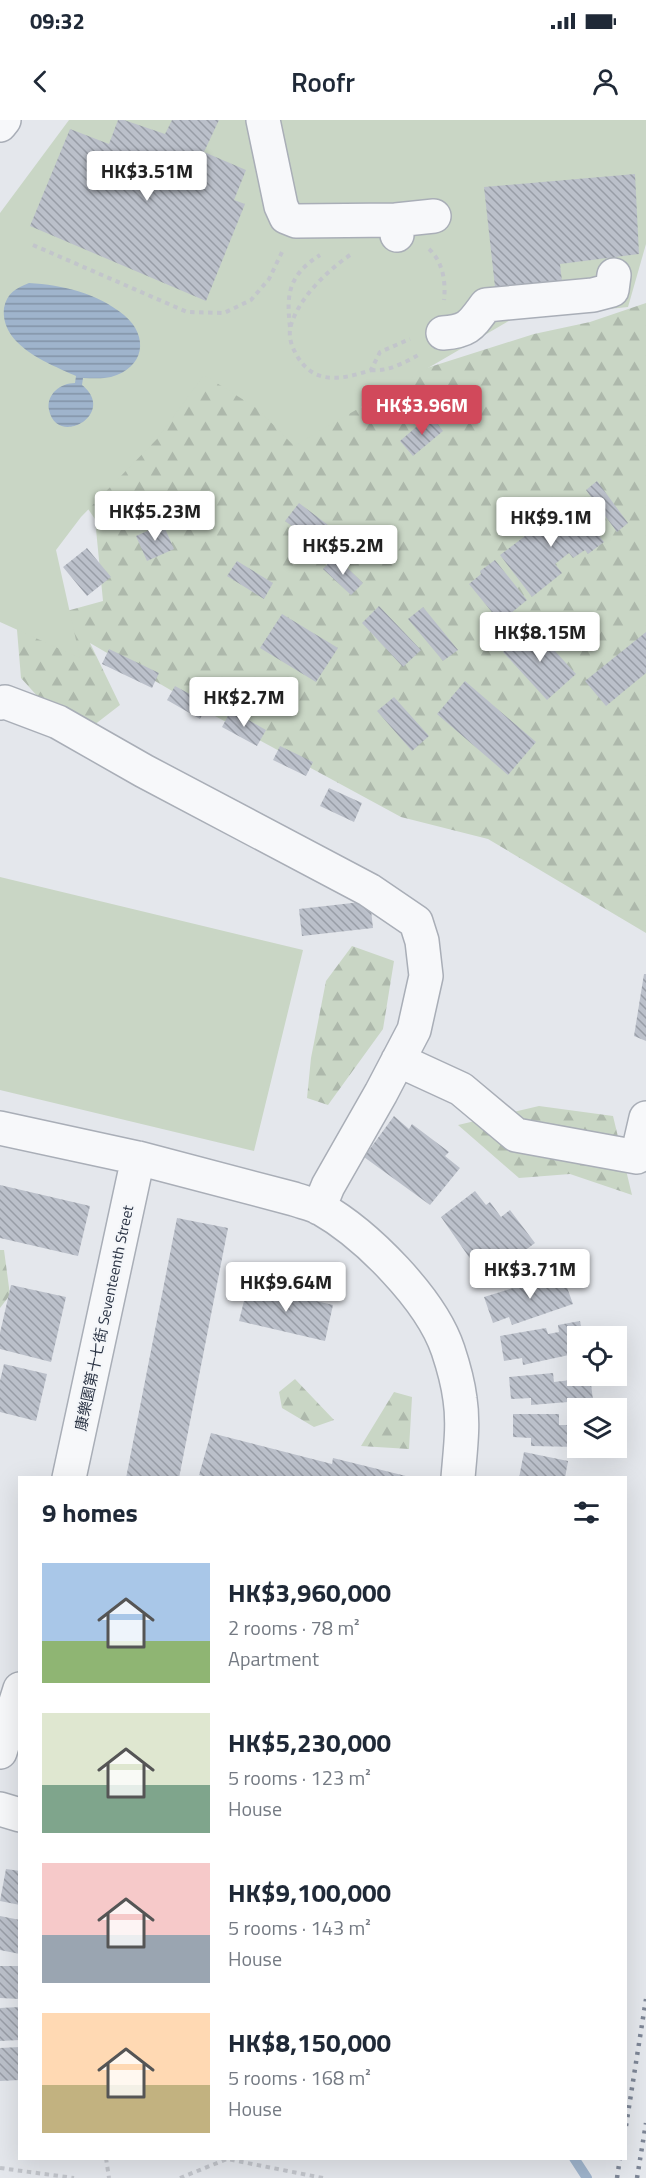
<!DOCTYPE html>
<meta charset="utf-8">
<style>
body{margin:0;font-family:"Titillium Web","Noto Sans TC",sans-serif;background:#f6f6f7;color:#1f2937;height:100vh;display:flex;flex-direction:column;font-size:22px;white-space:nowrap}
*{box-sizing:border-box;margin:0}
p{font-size:20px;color:#747a83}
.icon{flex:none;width:33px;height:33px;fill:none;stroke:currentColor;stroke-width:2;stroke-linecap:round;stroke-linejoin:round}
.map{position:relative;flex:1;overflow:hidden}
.drawer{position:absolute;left:18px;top:1356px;width:609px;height:684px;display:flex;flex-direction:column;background:#fff;border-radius:0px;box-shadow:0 6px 24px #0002}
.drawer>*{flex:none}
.controls{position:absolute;left:567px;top:1206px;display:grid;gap:12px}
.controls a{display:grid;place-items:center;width:60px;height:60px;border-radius:0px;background:#fff;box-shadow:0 6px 24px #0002;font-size:30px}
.price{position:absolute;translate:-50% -51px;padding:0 14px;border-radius:6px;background:#fff;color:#222;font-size:20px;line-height:39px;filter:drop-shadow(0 2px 3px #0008)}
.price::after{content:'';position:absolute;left:50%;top:36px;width:18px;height:14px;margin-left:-9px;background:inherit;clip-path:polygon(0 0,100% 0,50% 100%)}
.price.selected{background:#d1495b;color:#fff}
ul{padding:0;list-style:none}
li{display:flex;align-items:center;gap:18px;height:150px;padding:0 24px}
li span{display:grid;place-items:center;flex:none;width:168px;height:120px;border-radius:0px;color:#555}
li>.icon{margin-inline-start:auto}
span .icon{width:72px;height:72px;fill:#fffc;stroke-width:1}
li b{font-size:26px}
h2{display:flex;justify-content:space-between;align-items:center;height:72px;padding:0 24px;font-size:26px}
.status{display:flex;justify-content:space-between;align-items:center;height:42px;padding:0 30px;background:#fff;direction:ltr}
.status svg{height:16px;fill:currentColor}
header{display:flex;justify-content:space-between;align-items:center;height:78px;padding:0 24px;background:#fff;font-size:27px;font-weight:600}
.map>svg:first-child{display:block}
.forest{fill:url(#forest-firs)}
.pitch{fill:#c9d6c5}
.water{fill:url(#water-rules)}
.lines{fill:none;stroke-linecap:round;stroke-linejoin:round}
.stream{stroke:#9fb4cc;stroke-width:10}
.building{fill:url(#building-back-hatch)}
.minor-casing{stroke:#a9aeb7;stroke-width:36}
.path{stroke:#c2c5cb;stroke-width:4;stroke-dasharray:4.5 4.5;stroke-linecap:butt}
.minor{stroke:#f7f8fa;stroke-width:33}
.rail{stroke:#7d8696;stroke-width:4.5;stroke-dasharray:3 6;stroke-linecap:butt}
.labels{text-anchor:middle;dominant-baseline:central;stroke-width:4.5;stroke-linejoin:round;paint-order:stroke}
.street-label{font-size:15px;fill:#2b3445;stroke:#f4f6f9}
</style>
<div class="status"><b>09:32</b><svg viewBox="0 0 49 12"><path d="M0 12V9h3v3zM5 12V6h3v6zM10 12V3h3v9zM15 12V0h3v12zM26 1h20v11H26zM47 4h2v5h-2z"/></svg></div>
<header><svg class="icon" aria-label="back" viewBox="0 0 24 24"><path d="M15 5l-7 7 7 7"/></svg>Roofr<svg class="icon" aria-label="person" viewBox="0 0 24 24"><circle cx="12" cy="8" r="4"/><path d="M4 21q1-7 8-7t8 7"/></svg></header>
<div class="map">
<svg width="646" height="2058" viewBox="0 0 646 2058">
<defs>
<pattern id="forest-firs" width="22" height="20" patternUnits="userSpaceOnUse" patternTransform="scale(1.5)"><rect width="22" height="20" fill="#c9d6c5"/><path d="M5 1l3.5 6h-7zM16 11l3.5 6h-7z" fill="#adb8ab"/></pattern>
<pattern id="water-rules" width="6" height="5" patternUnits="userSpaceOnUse" patternTransform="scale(1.5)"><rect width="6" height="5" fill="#9fb4cc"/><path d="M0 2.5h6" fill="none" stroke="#8293a7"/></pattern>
<pattern id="building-back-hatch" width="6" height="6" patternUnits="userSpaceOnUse" patternTransform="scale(1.5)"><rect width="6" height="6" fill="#bbc0ca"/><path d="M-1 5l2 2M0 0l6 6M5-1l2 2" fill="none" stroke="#989da6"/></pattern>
</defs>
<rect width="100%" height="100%" fill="#e4e7ec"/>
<path class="forest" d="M646 183V813L488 719 401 697 215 596 90 523 120 585 76 619 21 558 15 486 52 495 103 481 95 399 70 363 189 244 332 277 372 291 389 260 534 214 590 202Z
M352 826 394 841 383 909 328 985 307 978 311 938 326 861Z
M539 986 613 996 632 1075 570 1054 519 1058 458 1005Z
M0 1130H4L10 1175 0 1188Z
M295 1259 334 1300 314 1307 282 1288 279 1272Z
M394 1272 412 1277 409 1329 361 1326Z"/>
<path class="pitch" d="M69 0H646V124L628 187 512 199 294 326 258 289 204 255 157 319 81 397 56 430 80 538 0 502V93Z
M0 757 303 830 254 1031 0 970Z"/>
<path class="water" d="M29 163C63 165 97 173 124 195 150 217 144 248 111 257 102 259 92 258 83 258L82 265C118 294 57 328 49 290 46 274 61 263 75 263L76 256C50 244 0 226 4 188 7 173 16 168 29 163Z"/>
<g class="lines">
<path class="stream" d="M574 2038 587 2058"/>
</g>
<path class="building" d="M118 0H124L165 14 172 0H219L204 32 246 50 234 80 245 84 206 181 30 106 70 9 109 24Z
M635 54 639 134 560 144 563 170 496 176 484 67Z
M430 295 443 311 413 336 400 321Z
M597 361 628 403 617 412 586 370Z
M571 381 604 422 588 434 585 430 573 438 569 433 555 444 562 453 532 477 500 435Z
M299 383 328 405 315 423 285 401Z
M163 404 174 429 147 441 136 416Z
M87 428 111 457 87 476 63 447Z
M335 436 363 463 351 475 323 449Z
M495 440 527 480 500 502 469 464 481 454 480 451Z
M237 441 273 463 264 479 227 456Z
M379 486 421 530 403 547 362 503Z
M423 487 458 530 443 541 408 499Z
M282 494 338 528 316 562 260 528Z
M532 506 576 554 547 580 503 532Z
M646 512V553L606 586 585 561Z
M109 529 159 553 152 568 102 544Z
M465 561 536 622 508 655 437 594Z
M175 566 208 584 200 599 167 580Z
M394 577 429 616 412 631 377 591Z
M231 590 266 610 257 626 222 607Z
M280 626 313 642 306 656 273 640Z
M329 668 362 683 354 702 320 686Z
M370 781 373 808 302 816 299 789Z
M644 854H646V921L634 916Z
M394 996 409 1009 412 1004 449 1032 445 1036 460 1048 430 1085 364 1037Z
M0 1065 90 1086 78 1136 0 1118Z
M475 1071 486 1085 490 1082 501 1097 510 1090 535 1123 485 1160 441 1097Z
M177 1098 228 1108 179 1358H126Z
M561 1151 573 1184 512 1205 509 1197 493 1203 484 1177 529 1163 531 1169 545 1164 542 1157Z
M11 1165 66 1177 51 1242 0 1229V1213Z
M248 1165 333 1185 325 1221 239 1201Z
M580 1201 583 1216H578V1233L523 1245 522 1238 504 1241 500 1216 546 1208 548 1214 559 1212 558 1205Z
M4 1244 47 1254 36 1301 0 1292V1261Z
M571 1251H578V1256H590L593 1280 531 1285V1278L511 1279 509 1257 553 1253 554 1262 571 1260Z
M513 1294H559V1305H578V1327L531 1326V1318L513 1317Z
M211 1313 332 1344 333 1338 414 1358H211L199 1355Z
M524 1332 568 1341 565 1358H519Z
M6 1749 20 1751V1785L0 1781Z
M0 1796 20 1800V1834L0 1830Z
M0 1846H20V1879L0 1878Z
M20 1887V1920L0 1921V1888Z
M20 1927V1960L0 1961V1928Z"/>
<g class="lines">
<defs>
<path id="minor" d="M263 0 281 86 286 97 296 101 396 100 397 115
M0 5 4 0
M396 100 434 96
M443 213C469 211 471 205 486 185L593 175 612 170 614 155
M0 583 5 582 58 602 144 651 369 770 416 802 422 821 426 856 414 910 381 973 328 1066 319 1088
M398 940 461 969 516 1015 637 1037 646 998
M0 1008 138 1038 294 1079C302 1082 313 1084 320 1088 366 1114 431 1179 448 1230 453 1245 458 1263 460 1279 464 1305 460 1332 458 1358
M69 1358 138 1038
M0 1632 20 1569
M0 1689 20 1695"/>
</defs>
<use href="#minor" class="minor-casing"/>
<path class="path" d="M33 125 187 192 224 193 251 180 269 159 282 132
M429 129C443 142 446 162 444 180
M350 135C327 151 299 178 291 205 288 214 291 225 295 232 312 266 341 260 371 250L380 232 410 219
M290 207C286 173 289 155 320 135
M371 250C388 252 406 242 420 234
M106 2038 109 2058
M0 2048 74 2058
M180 2058 227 2039 323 2058"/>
<use href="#minor" class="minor"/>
<path class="rail" d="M626 2006 646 1879
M617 2058 620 2038
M637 2058 646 2003"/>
</g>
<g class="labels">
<g class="street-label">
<text transform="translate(104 1198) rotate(-78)">康樂園第十七街 Seventeenth Street</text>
</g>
</g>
</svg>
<div class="controls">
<a><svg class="icon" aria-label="locate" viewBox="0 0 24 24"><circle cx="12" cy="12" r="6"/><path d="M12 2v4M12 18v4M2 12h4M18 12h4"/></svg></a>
<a><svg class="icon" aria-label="layers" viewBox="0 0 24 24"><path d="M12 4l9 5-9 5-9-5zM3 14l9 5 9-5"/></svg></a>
</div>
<b class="price" style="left:147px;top:82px">HK$3.51M</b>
<b class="price selected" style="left:422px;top:316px">HK$3.96M</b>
<b class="price" style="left:155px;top:422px">HK$5.23M</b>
<b class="price" style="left:551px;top:428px">HK$9.1M</b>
<b class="price" style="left:343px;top:456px">HK$5.2M</b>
<b class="price" style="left:540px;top:543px">HK$8.15M</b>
<b class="price" style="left:244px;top:608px">HK$2.7M</b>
<b class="price" style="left:530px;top:1180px">HK$3.71M</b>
<b class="price" style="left:286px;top:1193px">HK$9.64M</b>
<section class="drawer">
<h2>9 homes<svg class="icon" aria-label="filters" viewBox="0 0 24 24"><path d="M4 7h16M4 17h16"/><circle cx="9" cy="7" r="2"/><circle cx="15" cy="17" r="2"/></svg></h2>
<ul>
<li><span style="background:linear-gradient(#a9c7e8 65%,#8fb573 0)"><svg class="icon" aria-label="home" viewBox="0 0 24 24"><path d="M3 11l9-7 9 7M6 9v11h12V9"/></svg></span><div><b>HK$3,960,000</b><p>2 rooms · 78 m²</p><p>Apartment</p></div></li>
<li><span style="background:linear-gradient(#dfe7d0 60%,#7fa58c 0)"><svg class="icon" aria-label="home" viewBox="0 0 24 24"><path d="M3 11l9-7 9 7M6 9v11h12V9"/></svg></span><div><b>HK$5,230,000</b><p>5 rooms · 123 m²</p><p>House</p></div></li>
<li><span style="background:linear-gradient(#f6c9c9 60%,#9aa5b1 0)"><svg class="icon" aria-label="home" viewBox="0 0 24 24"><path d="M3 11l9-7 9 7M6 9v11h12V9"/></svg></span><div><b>HK$9,100,000</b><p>5 rooms · 143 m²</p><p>House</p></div></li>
<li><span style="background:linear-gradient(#ffd9b3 60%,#c2b280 0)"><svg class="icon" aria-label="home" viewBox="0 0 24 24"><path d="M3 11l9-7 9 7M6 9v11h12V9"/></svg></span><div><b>HK$8,150,000</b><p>5 rooms · 168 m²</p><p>House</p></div></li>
</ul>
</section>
</div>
